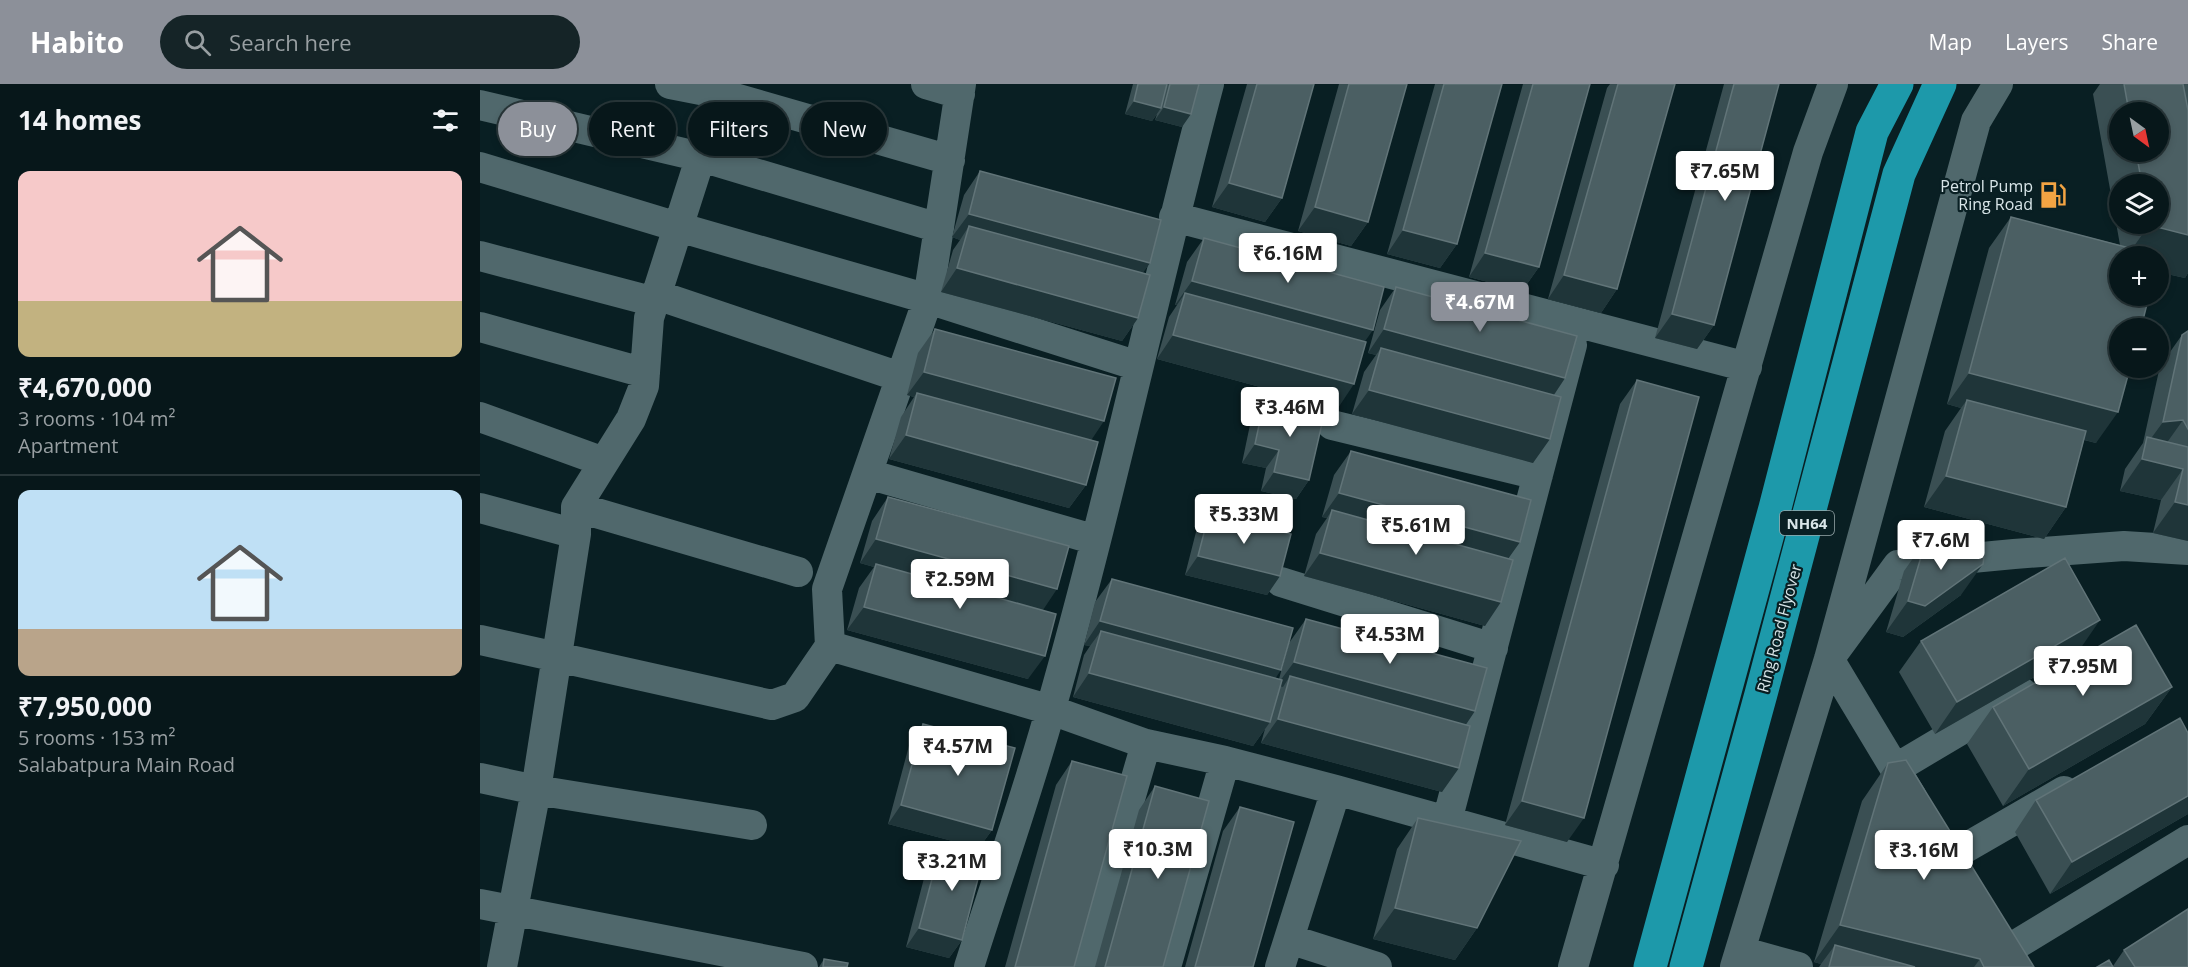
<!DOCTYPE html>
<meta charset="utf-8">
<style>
body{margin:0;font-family:"Open Sans",sans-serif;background:#152427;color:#f1f3f6;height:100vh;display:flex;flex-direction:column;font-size:22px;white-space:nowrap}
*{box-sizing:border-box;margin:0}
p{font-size:20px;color:#989fa2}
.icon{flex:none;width:33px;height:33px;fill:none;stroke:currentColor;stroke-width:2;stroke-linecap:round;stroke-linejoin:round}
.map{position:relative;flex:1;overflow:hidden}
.side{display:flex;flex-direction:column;background:#07171a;width:480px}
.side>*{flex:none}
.guide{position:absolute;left:18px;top:18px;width:570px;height:54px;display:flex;gap:12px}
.needle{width:39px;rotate:147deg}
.buttons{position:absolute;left:1629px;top:18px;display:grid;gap:12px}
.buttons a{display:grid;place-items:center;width:60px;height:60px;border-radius:50%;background:#07171a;box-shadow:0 3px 9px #0003,0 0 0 2px #283639;font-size:30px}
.price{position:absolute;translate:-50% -51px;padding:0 14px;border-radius:6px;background:#fff;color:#222;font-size:20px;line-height:39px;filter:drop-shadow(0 2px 3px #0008)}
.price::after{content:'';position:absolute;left:50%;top:36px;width:18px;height:14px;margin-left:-9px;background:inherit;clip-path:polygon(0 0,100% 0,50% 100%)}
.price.on{background:#8c9099;color:#fff}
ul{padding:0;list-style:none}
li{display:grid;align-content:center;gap:12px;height:318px;padding:0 18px}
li+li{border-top:2px solid #283639}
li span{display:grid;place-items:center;height:186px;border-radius:12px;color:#555}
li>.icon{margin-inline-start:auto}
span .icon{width:108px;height:108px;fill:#fffc;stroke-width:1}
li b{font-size:26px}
h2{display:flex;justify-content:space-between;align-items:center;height:72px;padding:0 18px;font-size:26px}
.chip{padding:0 21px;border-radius:27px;background:#07171a;box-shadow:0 3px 9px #0003,0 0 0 2px #283639;font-size:21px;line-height:54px}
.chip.on{background:#8c9099;color:#fff}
header{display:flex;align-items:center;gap:36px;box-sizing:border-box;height:84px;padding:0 30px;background:#8c9099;color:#fff}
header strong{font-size:28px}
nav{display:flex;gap:33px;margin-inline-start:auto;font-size:21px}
.search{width:420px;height:54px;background:#152427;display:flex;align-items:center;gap:15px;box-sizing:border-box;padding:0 21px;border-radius:33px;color:#989fa2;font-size:22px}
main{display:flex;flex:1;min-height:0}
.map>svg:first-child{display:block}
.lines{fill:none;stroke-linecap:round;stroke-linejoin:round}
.minor{stroke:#50686c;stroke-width:30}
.highway{stroke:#1d99aa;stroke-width:33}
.wall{fill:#3a4f53;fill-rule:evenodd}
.shaded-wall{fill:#1f3539}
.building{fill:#4b5f63;stroke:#617478;stroke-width:1.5}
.labels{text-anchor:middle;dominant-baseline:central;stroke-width:4.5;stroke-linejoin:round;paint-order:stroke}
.shield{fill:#091f23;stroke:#9aaaad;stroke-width:1.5}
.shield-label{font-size:15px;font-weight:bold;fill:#d8e5e8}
.poi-label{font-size:16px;fill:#d8e5e8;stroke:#091f23;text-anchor:end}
.street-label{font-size:16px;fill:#d8e5e8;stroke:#091f23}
</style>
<header>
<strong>Habito</strong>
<div class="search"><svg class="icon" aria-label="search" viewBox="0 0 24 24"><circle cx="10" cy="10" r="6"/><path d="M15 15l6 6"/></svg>Search here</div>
<nav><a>Map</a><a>Layers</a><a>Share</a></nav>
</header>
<main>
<section class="side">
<h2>14 homes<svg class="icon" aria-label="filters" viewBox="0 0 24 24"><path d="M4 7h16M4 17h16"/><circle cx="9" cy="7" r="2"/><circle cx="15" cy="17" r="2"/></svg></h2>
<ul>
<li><span style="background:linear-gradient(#f6c9c9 70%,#c2b280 0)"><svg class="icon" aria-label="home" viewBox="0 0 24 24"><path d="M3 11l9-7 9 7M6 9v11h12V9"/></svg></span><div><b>₹4,670,000</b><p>3 rooms · 104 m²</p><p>Apartment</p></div></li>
<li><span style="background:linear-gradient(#bfe0f5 75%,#b9a48a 0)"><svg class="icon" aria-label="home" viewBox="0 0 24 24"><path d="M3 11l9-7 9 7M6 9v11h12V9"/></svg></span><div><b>₹7,950,000</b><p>5 rooms · 153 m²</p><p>Salabatpura Main Road</p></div></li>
</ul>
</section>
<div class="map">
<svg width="1708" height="883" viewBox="0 0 1708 883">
<rect width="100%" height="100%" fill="#091f23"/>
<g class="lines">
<path class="minor" d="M190 0 241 10 470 76
M446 0 480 10
M0 21 221 73 459 144
M0 83 198 143 448 215 658 282
M694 133 1267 283
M0 172 175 218
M177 211 420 293
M0 243 165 289
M0 333 124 378
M852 341 1058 391
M388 390 616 456
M96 423 318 488
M0 424 96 450
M801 498 1013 564
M0 556 292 621 315 613 350 562 347 505 448 215 481 0
M350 562 571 626 666 660 745 677 856 706 1124 781
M1415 685 1543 609
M0 694 56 706 272 741
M1432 713 1349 575 1418 481 1534 470 1644 462 1708 466
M967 737 1092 261
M1468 774 1584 707
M0 820 323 883
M809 855 897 883
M1260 867 1318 883
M1524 868 1708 756
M22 883 56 706 96 450V423L151 335 164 302 169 234 244 0
M489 883C516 797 547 711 571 624 630 418 674 207 729 0
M601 883 666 660
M686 883 745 677
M800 883 856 706
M1093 883 1328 68 1353 0
M1255 883 1349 575 1496 37 1518 0"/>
<path class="highway" d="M1170 883 1295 424 1392 48 1417 0
M1206 883 1281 610 1419 90 1460 0"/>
</g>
<path class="wall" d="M653 0H719L702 43 675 36 677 30 672 37 645 30Z
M767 0H834L802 114 785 138 732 123Z
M859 0H927L888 138 871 162 818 147Z
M955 0H1022L977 160 960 184 907 170Z
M1043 0H1110L1059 183 1042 207 989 193Z
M1130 0H1195L1137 205 1121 229 1068 215 1127 4Z
M1244 0H1299L1234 241 1217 265 1175 254Z
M1620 0H1708V189L1705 194 1678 188V172L1616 359 1604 356 1586 423 1564 455 1444 423 1465 347 1481 324 1467 320 1509 164 1531 133 1640 161 1613 10ZM1640 28H1678V68H1640ZM1640 100H1678V140H1640Z
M500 87 670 179 662 189 658 234 642 257 461 208 473 166 480 156 472 153 484 111Z
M724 154 884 258 858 324 677 275 689 233 697 221H695L707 178Z
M916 203 1085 294 1074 311 1053 379 872 330 884 288 896 271 888 269 900 226Z
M455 245 611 356 606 401 589 424 409 375 421 333 434 313 427 311 438 269Z
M1708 247V457L1673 449 1681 416 1640 407 1645 385 1663 359 1680 282 1702 251Z
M1157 296 1087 758 1025 741 1140 320Z
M784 318 829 396 816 415 781 407 786 384 762 379 771 336Z
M871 367 1040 458 1028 474 1005 542 824 492 836 450 847 434 842 433 854 391Z
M408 413 563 526 548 595 367 546 379 504 394 483 380 479 392 437Z
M729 430 800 492 787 511 705 491 716 448Z
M1446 456 1481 511 1423 553 1406 548 1424 487Z
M632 495 796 594 799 595 809 559 826 535 985 641 962 708 781 659 785 645 773 662 593 613 604 571 610 562 604 561 615 518Z
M1441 557 1598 568 1455 650 1419 588Z
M1692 603 1665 640 1523 722 1487 660 1513 623Z
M443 640 512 746 499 764 408 740 430 658Z
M1708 649V730L1570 810 1535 748 1556 716Z
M592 677 594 883H525L576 701Z
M1408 679 1554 883H1339L1341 880 1334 878 1382 717Z
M675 702 683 883H615L659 726Z
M760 723 773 883H705L743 747Z
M938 734 997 844 975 876 893 855 917 765Z
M461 761 482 856 469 874 426 863 448 779Z
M1644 866 1708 883H1617L1633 882Z
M344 875 367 883H339Z"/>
<path class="shaded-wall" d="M654 17 681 24 672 37 645 30Z
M684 23 711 30 702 43 675 36Z
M749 99 802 114 785 138 732 123Z
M835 123 888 138 871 162 818 147Z
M489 130 670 179 653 203 489 142 480 156 472 153Z
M1669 141 1708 151V189L1705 194 1678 188V172H1647Z
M923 146 977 160 960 184 907 170Z
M1005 169 1059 183 1042 207 989 193Z
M477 184 658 234 642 257 461 208Z
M1084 191 1137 205 1121 229 1068 215Z
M712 197 893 246 876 270 705 209 697 221H695Z
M1192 230 1234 241 1217 265 1175 254Z
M904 245 1085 294 1069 318 901 264 896 271 888 269Z
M693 251 874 300 858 324 677 275Z
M444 288 624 337 608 361 437 309 434 313 427 311Z
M1489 289 1638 328 1616 359 1484 324 1487 316 1481 324 1467 320Z
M889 306 1070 355 1053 379 872 330Z
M1703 336 1681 367 1664 364 1683 338Z
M426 351 606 401 589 424 409 375Z
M775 360 799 366 786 384 762 379Z
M1662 375 1703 385 1681 416 1640 407Z
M794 388 829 396 816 415 781 407Z
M1466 392 1586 423 1564 455 1444 423Z
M859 409 1040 458 1023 482 852 426 847 434 842 433Z
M1695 418 1708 421V457L1673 449Z
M396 455 577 505 561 529 396 480 394 483 380 479Z
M840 469 1021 518 1005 542 824 492Z
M718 472 800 492 787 511 705 491Z
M1503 480 1481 511 1423 553 1406 548 1428 517Z
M384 523 565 572 548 595 367 546Z
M1620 536 1598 568 1455 650 1477 618Z
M620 537 801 586 785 610 621 547 610 562 604 561Z
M814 578 995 627 979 651 810 592 803 603 797 601Z
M609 589 790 638 773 662 593 613Z
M1692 603 1665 640 1523 722 1549 685Z
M798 635 979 684 962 708 781 659Z
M1708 712V730L1570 810 1592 778Z
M1042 717 1104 734 1087 758 1025 741Z
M421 721 512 746 499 764 408 740Z
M915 824 997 844 975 876 893 855Z
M1360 841 1500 875 1494 883H1353L1355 861 1341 880 1334 878Z
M439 844 482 856 469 874 426 863Z"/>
<path class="building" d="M658 0H687L681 24 654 17Z
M690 0H719L711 30 684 23Z
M777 0H834L802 114 749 99Z
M869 0H927L888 138 835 123Z
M964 0H1022L977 160 923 146Z
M1053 0H1110L1059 183 1005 169Z
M1138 0H1195L1137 205 1084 191Z
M1254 0H1299L1234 241 1192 230Z
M1644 0H1703L1708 26V151L1669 141V140H1678V100H1662L1656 68H1678V28H1649Z
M500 87 681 136 670 179 489 130Z
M1531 133 1680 172 1678 178V172H1640V212H1669L1661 244H1640V284H1650L1638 328 1489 289Z
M489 142 670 191 658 234 477 184Z
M724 154 904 203 893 246 712 197Z
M916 203 1097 252 1085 294 904 245Z
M705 209 886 258 874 300 693 251Z
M455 245 636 294 624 337 444 288Z
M1708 247V345L1703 336 1683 338 1702 251Z
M901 264 1081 313 1070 355 889 306Z
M1157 296 1219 313 1104 734 1042 717Z
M437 309 618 358 606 401 426 351Z
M1487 316 1606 347 1586 423 1466 392Z
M784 318 844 331 829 396 794 388 799 366 775 360Z
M1667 353 1708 363V421L1695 418 1703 385 1662 375Z
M871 367 1051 416 1040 458 859 409Z
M408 413 589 462 577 505 396 455Z
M852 426 1033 476 1021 518 840 469Z
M729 430 811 450 800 492 718 472Z
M1446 456 1504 473 1503 480 1445 522 1428 517Z
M1585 474 1620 536 1477 618 1441 557Z
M396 480 576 530 565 572 384 523Z
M632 495 813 544 801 586 620 537Z
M826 535 1007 584 995 627 814 578Z
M1656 541 1692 603 1549 685 1513 623Z
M621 547 802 596 790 638 609 589Z
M810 592 990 642 979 684 798 635Z
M1700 634 1708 649V712L1592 778 1556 716Z
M443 640 535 664 512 746 421 721Z
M1426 676 1554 883H1504L1500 875 1360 841 1408 679Z
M592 677 647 692 594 883H535Z
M675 702 729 717 683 883H625Z
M760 723 814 738 773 883H715Z
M938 734 1041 757 997 844 915 824Z
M461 761 504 772 482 856 439 844Z
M1708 825V883H1655L1644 866Z
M1355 861 1435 883H1349Z
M344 875 368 879 367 883H343Z
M1629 876 1633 883H1617Z"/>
<defs>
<symbol id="fuel-bare" viewBox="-9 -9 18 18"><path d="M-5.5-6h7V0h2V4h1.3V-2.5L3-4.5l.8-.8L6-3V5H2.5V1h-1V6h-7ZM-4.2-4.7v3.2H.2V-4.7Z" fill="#f3a443" stroke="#091f23" stroke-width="2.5" paint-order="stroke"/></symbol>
</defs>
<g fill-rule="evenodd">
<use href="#fuel-bare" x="1554" y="92" width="38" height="38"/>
</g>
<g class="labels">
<rect class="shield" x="1300" y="427" width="54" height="24" rx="4.5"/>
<g class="shield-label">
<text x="1327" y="439">NH64</text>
</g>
<g class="poi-label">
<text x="1553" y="102">Petrol Pump<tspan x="1553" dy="18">Ring Road</tspan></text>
</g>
<g class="street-label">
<text transform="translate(1299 544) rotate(-75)">Ring Road Flyover</text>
</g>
</g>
</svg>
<div class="buttons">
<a><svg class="needle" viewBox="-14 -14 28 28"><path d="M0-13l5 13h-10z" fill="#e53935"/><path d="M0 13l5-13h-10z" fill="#989fa2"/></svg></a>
<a><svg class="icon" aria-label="layers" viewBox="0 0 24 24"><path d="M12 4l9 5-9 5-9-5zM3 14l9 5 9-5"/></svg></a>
<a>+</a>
<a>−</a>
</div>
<b class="price" style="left:1245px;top:118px">₹7.65M</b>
<b class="price" style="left:808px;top:200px">₹6.16M</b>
<b class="price on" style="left:1000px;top:249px">₹4.67M</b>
<b class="price" style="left:810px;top:354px">₹3.46M</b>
<b class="price" style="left:764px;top:461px">₹5.33M</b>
<b class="price" style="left:936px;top:472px">₹5.61M</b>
<b class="price" style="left:1461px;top:487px">₹7.6M</b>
<b class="price" style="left:480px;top:526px">₹2.59M</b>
<b class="price" style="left:910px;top:581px">₹4.53M</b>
<b class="price" style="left:1603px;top:613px">₹7.95M</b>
<b class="price" style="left:478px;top:693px">₹4.57M</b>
<b class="price" style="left:678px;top:796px">₹10.3M</b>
<b class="price" style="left:1444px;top:797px">₹3.16M</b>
<b class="price" style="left:472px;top:808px">₹3.21M</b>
<div class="guide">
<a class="chip on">Buy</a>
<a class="chip">Rent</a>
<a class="chip">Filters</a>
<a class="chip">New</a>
</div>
</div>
</main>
